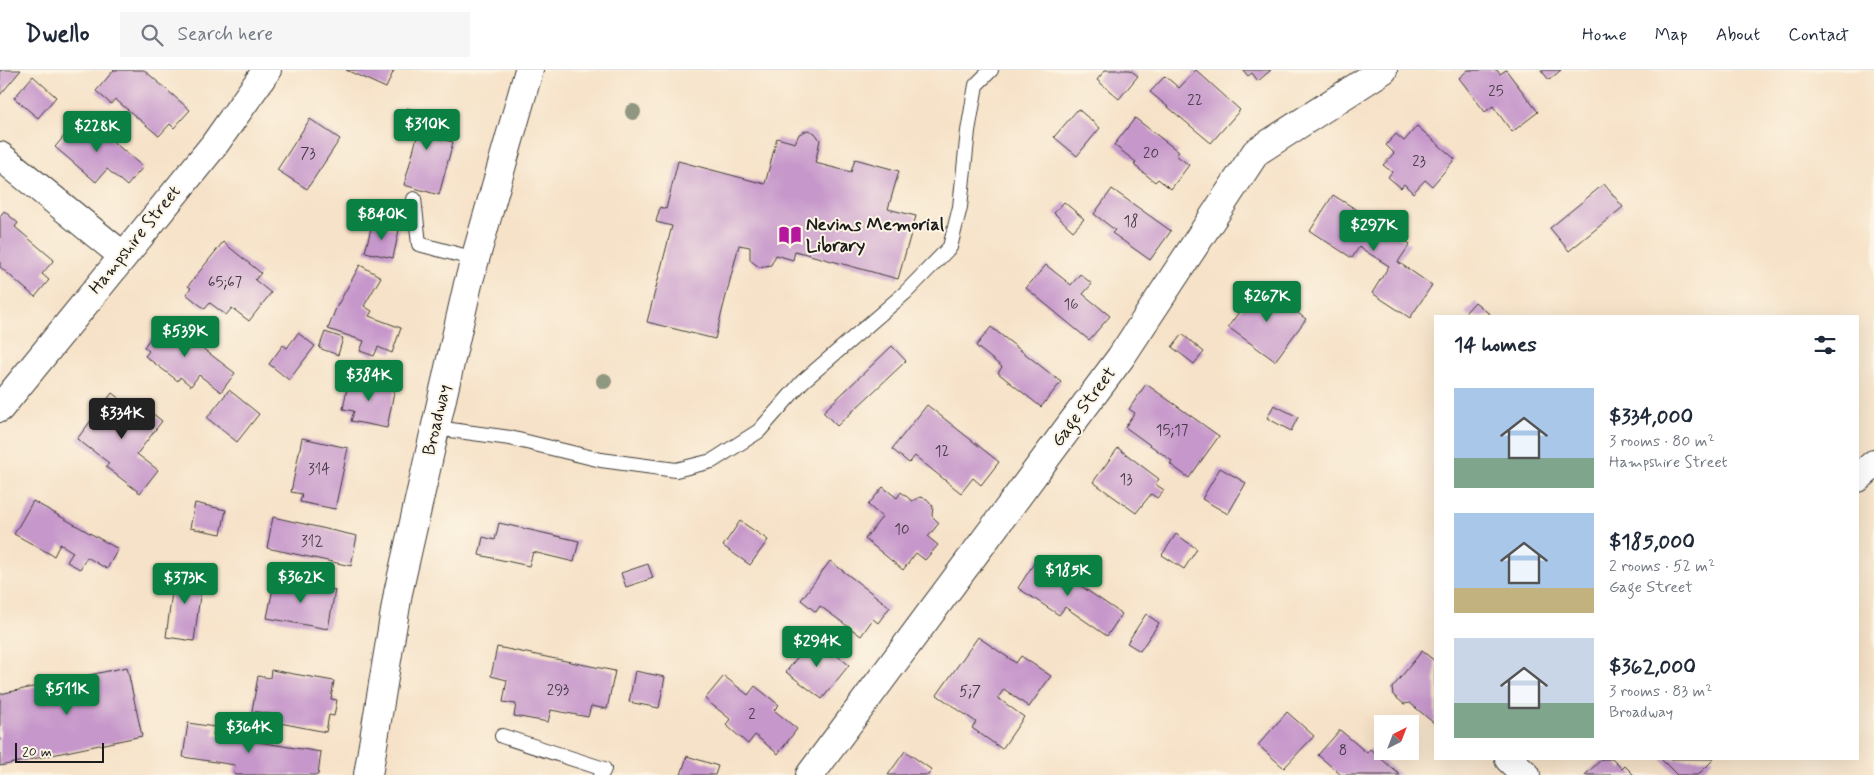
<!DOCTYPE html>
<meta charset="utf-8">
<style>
body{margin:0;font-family:Mynerve,sans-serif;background:#f6f6f7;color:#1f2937;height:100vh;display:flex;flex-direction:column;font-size:19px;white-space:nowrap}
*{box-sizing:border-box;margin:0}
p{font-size:16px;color:#747a83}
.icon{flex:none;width:28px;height:28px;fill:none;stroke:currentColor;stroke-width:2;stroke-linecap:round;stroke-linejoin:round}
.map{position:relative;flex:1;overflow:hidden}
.drawer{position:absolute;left:1434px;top:245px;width:425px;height:445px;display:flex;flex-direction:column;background:#fff;border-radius:0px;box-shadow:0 5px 20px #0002}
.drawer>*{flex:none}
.needle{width:32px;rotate:42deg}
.fabs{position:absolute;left:1374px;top:645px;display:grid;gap:10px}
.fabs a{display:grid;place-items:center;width:45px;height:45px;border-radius:0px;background:#fff;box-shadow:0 5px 20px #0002;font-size:25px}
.scale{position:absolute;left:15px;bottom:12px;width:89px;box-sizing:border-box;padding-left:5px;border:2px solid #1c1c1c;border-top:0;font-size:14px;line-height:18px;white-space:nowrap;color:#1c1c1c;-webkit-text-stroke:4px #fcf5e5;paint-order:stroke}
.price{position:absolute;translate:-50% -42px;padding:0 11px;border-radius:5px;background:#0b8043;color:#fff;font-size:16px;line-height:32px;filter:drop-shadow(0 1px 2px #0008)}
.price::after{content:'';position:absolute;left:50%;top:30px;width:15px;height:11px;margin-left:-8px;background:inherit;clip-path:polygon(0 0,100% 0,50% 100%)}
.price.active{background:#222;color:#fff}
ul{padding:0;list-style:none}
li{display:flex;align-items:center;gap:15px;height:125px;padding:0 20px}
li span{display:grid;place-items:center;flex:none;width:140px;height:100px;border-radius:0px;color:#555}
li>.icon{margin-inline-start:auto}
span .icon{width:60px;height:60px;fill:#fffc;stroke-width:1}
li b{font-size:21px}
h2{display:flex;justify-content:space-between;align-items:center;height:60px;padding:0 20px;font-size:21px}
header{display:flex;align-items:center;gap:30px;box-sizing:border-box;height:70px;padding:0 25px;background:#fff;border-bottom:1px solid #e0e1e3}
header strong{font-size:24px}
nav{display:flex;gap:28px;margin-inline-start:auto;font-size:18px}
.search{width:350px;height:45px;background:#f6f6f7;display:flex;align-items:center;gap:12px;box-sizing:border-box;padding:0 18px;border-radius:0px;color:#747a83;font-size:19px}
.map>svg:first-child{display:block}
.building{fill:#c697cb}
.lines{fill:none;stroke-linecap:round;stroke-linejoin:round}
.lane-casing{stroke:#3d3a36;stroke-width:16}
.street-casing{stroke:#3d3a36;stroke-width:30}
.secondary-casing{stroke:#3d3a36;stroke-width:30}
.primary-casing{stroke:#3d3a36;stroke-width:30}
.lane{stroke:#fff;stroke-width:14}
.street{stroke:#fff;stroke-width:28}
.secondary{stroke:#fff;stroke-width:28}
.primary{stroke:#fff;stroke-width:28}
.tree{fill:#909780}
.labels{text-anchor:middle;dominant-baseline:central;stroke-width:4;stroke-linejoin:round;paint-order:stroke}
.number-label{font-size:15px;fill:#463b48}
.poi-label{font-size:18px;font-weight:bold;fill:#1c1c1c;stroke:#fcf5e5;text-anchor:start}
.street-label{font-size:18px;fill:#1c1c1c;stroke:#fcf5e5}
</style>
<header>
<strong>Dwello</strong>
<div class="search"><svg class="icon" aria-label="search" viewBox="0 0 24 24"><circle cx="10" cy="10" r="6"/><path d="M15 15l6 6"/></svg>Search here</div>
<nav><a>Home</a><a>Map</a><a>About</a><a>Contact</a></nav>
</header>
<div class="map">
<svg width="1874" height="705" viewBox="0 0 1874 705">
<rect width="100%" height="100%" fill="#fcf5e5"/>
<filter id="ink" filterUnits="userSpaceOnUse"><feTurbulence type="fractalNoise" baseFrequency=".02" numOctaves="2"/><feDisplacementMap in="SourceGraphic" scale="10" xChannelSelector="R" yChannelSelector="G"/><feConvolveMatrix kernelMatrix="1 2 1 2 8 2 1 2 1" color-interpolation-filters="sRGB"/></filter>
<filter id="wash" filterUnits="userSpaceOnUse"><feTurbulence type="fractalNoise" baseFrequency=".0096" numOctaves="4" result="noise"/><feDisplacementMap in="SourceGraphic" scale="20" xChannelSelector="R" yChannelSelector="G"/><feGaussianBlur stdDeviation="1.12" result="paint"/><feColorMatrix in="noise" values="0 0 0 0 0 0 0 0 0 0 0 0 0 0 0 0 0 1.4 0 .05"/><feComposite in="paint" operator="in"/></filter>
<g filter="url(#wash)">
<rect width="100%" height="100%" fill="#f6e2c8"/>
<g id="blocks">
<path class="building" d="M0 0H21L0 25Z
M114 0H144L190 40 174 58 170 54 159 66 115 29 111 34 96 21Z
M346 0H394L386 18Z
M1105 0H1130L1138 6 1119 29 1097 10Z
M1196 0 1240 40 1211 73 1150 22 1165 6 1179 18Z
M1243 0H1271L1258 11 1252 3 1248 6Z
M1468 0H1497L1500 4 1506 0 1538 42 1512 62 1493 36 1485 42 1459 8Z
M1541 0H1561L1549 10Z
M33 6 56 27 38 48 14 28Z
M407 38 446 48 440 69 453 72 439 125 404 115 417 67 400 63Z
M1078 39 1100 58 1077 86 1054 67Z
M82 45 143 97 127 116 107 99 96 112 55 77Z
M1135 48 1179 82 1176 85 1189 95 1171 119 1158 109 1155 112 1134 95 1136 92 1114 75Z
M310 49 340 69 307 119 277 100Z
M1417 56 1455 89 1432 116 1425 110 1413 123 1404 114 1401 118 1388 107 1392 102 1383 95 1394 83 1386 75 1396 64 1404 71Z
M808 60 815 63 820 70 815 93 851 102 855 89 899 101 888 139 916 146 898 209 795 181 793 190 776 185 771 195 759 197 750 190V177L739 175 715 269 647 252 672 156 656 152 660 137 666 139 678 91 765 114 777 68 795 73 799 64Z
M1604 114 1623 137 1569 181 1550 158Z
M1112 119 1171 161 1150 190 1112 163 1115 160 1094 144Z
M1333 125 1370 148 1374 142 1398 158 1394 164 1410 174 1398 192 1432 215 1410 248 1372 223 1389 196 1359 177 1352 188 1310 161Z
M1064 132 1084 149 1073 161 1054 143Z
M4 141 18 153 15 157 54 190 42 204 49 210 35 227 0 197V146Z
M372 154 399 160 393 188 365 182Z
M223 172 261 203 255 210 271 223 249 251 232 238 226 245 210 233 205 239 186 224 191 218 188 216Z
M360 195 381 207 364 236 372 241 369 246 401 258 392 283 378 277 374 286 360 281 364 271 328 259 336 238Z
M1046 195 1071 215 1080 204 1092 214 1083 224 1110 246 1089 270 1026 218Z
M1259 215 1306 249 1275 291 1228 257Z
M1475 232 1492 246H1469L1465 243Z
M164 249 235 303 221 322 199 305 191 316 180 307 178 311 145 286 149 281 144 277Z
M991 257 1061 312 1041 337 998 303 1002 297 976 276Z
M325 262 343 268 338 285 319 278Z
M298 263 315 276 289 310 269 294 283 275 287 278Z
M1182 264 1204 282 1194 294 1172 277Z
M892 276 906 291 837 356 823 342Z
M349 308 395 317 387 358 351 351 354 341 343 339Z
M1146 314 1219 366 1189 408 1170 394 1172 391 1125 357 1135 343 1129 339Z
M229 320 259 344 237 372 207 348Z
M112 323 137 342 142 335 162 351 137 384 158 400 140 423 106 397 109 393 77 369Z
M927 335 999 392 981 415 973 408 961 423 915 386 909 393 892 379Z
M1274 335 1298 347 1291 361 1267 348Z
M302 368 348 378 335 439 300 432 302 424 291 422Z
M1118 378 1159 409 1155 414 1164 420 1157 428 1151 424 1136 443 1093 412Z
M1220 398 1246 413 1228 444 1202 429Z
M883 417 897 428 901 422 912 431 920 427 927 429 933 436 932 446 939 453 928 467 938 475 925 490 916 483 903 500 865 469 882 447 868 435Z
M33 431 118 479 107 499 87 487 80 499 67 492 73 482 60 474 54 486 14 464Z
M195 433 226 440 221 464 190 458Z
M273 447 357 466 351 496 267 478Z
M740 451 768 470 750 495 723 476Z
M499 453 579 471 574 492 533 482 529 496 479 485 483 467 495 470Z
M1176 464 1197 479 1184 499 1162 485Z
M1038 487 1122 544 1107 566 1065 537 1059 545 1018 518Z
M830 491 890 537 878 553 873 549 861 566 820 536 816 542 801 530Z
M648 494 653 508 626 517 621 503Z
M175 500 203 503 194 571 166 567Z
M275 508 335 520 328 559 267 548Z
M1146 544 1159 553 1140 581 1127 573Z
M813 567 849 595 822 629 786 602Z
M978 567 1016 593 1021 586 1051 606 1029 637 1004 619 998 628 1024 647 1002 679 972 658 976 652 937 625Z
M497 577 615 601 607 639 591 636 588 647 551 640 548 652 514 646 516 634 503 632 507 610 491 606Z
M1422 581 1435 591V654L1410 633 1404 634 1393 625 1392 618Z
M127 597 142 666 0 696V624Z
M271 600 334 611 331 629 337 630 334 646 329 645 326 662 280 653 282 646 252 641 258 606 270 608Z
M635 601 665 607 659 638 629 632Z
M724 606 748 625 755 616 779 635 774 640 797 659 778 684 755 665 748 674 726 655 730 649 705 629Z
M1287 642 1314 666 1284 698 1258 675Z
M188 653 215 657 213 665 321 682 318 705H238L234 704 235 695 183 687Z
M1340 660 1367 683 1370 679 1400 705H1341L1318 685Z
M905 681 932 700 928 705H888Z
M687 686 718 696 715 705H681Z
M1602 689H1612L1622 699 1625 696 1634 705H1585Z
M1661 689H1714L1698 705H1677Z"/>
</g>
</g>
<g filter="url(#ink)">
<use href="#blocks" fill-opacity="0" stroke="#3d3a36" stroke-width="1"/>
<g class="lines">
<defs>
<path id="lane" d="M414 129 419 174 475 189
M436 358 510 368 601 390 676 400 712 391 759 361 802 312 905 223 950 177 960 137 968 61 976 15 991 0
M502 666 604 699 601 705"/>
<path id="street" d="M0 86 122 185
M1858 408 1874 394
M1509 689 1526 705
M810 705 1121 287 1256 82 1383 0"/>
<path id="secondary" d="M0 338 214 75 267 0"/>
<path id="primary" d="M368 705 398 523 468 214 529 0"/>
</defs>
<use href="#lane" class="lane-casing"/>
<use href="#street" class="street-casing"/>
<use href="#secondary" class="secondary-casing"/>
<use href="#primary" class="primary-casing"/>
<use href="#lane" class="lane"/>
<use href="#street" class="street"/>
<use href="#secondary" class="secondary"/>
<use href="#primary" class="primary"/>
</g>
<g class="tree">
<circle cx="633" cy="42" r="8"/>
<circle cx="604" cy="311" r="8"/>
</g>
</g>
<defs>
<symbol id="library-bare" viewBox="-9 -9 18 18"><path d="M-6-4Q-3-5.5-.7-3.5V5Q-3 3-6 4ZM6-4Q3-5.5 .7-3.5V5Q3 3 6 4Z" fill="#b5179e" stroke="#fcf5e5" stroke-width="2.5" paint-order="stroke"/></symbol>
</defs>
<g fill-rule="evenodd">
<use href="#library-bare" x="774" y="149" width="32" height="32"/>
</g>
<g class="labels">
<g class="number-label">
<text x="1496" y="22">25</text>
<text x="1195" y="31">22</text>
<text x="308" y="84">73</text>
<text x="1151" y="84">20</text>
<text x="1419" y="92">23</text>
<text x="1131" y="152">18</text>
<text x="225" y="213">65;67</text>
<text x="1071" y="235">16</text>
<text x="1172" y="361">15;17</text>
<text x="942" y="382">12</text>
<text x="319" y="400">314</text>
<text x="1126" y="410">13</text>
<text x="902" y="460">10</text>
<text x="312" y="472">312</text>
<text x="558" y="621">293</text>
<text x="970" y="622">5;7</text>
<text x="752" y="645">2</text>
<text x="1343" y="681">8</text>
</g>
<g class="poi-label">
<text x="806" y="155">Nevins Memorial<tspan x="806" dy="21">Library</tspan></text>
</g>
<g class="street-label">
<text transform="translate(135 170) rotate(-51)">Hampshire Street</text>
<text transform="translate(1084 337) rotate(-53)">Gage Street</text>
<text transform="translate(437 350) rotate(-77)">Broadway</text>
</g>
</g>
</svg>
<div class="fabs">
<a><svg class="needle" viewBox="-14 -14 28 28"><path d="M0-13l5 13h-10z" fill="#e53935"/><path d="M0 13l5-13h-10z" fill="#747a83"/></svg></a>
</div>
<div class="scale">20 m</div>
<b class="price" style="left:427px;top:81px">$310K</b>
<b class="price" style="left:97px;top:83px">$228K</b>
<b class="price" style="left:382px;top:171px">$840K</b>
<b class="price" style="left:1374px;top:182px">$297K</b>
<b class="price" style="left:1267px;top:253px">$267K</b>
<b class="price" style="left:185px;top:288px">$539K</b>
<b class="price" style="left:369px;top:332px">$384K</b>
<b class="price active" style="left:122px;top:370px">$334K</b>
<b class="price" style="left:1068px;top:527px">$185K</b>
<b class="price" style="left:301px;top:534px">$362K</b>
<b class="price" style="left:185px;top:535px">$373K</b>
<b class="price" style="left:817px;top:598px">$294K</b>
<b class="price" style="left:67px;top:646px">$511K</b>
<b class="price" style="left:249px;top:684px">$364K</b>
<section class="drawer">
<h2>14 homes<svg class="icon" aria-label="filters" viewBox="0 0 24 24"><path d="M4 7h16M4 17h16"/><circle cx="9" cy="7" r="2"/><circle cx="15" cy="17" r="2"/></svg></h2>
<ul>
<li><span style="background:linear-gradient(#a9c7e8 70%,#7fa58c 0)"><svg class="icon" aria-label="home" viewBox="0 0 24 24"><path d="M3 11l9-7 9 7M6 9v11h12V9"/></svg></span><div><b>$334,000</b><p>3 rooms · 80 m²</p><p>Hampshire Street</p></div></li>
<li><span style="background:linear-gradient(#a9c7e8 75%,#c2b280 0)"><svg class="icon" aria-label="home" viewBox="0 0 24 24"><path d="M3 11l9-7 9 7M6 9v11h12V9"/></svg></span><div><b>$185,000</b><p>2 rooms · 52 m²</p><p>Gage Street</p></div></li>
<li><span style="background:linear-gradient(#c9d6e8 65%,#7fa58c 0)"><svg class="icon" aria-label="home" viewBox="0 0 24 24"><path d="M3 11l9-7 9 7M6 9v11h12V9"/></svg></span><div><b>$362,000</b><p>3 rooms · 83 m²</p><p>Broadway</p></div></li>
</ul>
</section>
</div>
